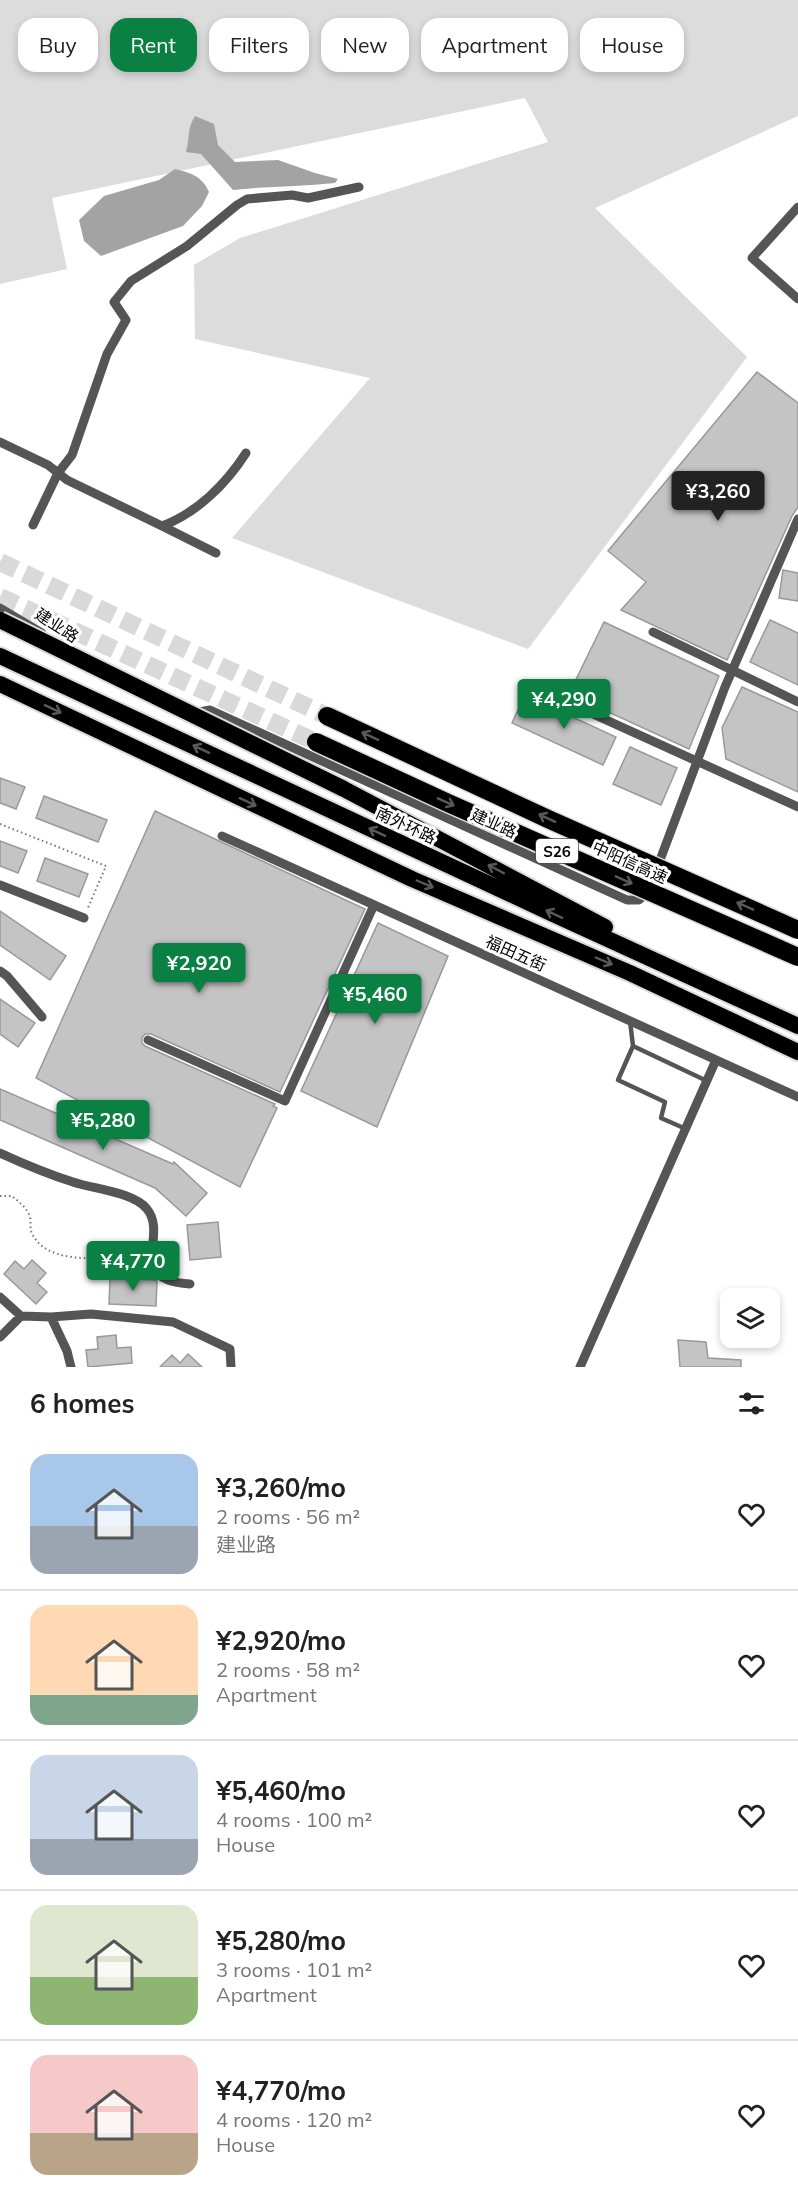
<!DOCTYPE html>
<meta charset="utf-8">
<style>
body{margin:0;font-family:Mulish,"Noto Sans SC",sans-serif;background:#f2f2f2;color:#222;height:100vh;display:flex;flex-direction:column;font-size:22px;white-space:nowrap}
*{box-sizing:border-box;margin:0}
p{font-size:20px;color:#767676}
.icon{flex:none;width:33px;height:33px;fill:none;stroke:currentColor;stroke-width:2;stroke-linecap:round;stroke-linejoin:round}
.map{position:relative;height:1367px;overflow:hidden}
.details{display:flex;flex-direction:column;background:#fff;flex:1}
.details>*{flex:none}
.hud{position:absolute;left:18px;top:18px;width:762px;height:54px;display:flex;gap:12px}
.buttons{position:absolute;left:720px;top:1288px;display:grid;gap:12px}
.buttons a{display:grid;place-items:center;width:60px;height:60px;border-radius:12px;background:#fff;box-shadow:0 3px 9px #0003;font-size:30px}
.price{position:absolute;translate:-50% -51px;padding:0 14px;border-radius:6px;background:#0b8043;color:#fff;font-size:20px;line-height:39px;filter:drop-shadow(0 2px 3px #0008)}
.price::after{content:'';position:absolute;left:50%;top:36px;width:18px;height:14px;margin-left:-9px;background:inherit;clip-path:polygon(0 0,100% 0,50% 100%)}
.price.on{background:#222;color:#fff}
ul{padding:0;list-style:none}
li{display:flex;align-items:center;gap:18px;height:150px;padding:0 30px}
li+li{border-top:2px solid #e0e0e0}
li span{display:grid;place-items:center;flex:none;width:168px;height:120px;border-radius:18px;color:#555}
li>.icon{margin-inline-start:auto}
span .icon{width:72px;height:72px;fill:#fffc;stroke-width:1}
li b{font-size:26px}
h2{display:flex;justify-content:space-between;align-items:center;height:72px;padding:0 30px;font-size:26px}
.chip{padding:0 21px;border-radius:18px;background:#fff;box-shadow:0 3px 9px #0003;font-size:21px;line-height:54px}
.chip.on{background:#0b8043;color:#fff}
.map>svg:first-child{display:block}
.green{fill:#dcdcdc}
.water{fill:#a3a3a3}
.building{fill:#c4c4c4;stroke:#999;stroke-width:1.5}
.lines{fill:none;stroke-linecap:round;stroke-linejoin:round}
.motorway-tunnel{stroke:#d9d9d9;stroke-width:18;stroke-dasharray:18 9;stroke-linecap:butt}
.trunk-casing{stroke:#dbdbdb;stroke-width:20}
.path{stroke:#777;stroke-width:2;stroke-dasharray:1.5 3;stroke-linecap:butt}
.service{stroke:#555;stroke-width:4.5}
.minor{stroke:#555;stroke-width:9}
.trunk{stroke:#000;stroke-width:16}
.trunk-bridge-casing{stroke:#dbdbdb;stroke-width:20;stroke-linecap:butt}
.motorway-bridge-casing{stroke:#dbdbdb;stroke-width:21;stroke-linecap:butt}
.trunk-bridge{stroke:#000;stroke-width:16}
.motorway-bridge{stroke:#000;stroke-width:18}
.oneway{stroke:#595959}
.labels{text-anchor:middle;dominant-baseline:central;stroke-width:6;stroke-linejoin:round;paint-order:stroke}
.shield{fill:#fff;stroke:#4c4c4c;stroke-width:1.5}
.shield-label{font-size:15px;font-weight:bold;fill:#000}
.street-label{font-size:16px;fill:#000;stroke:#fff}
</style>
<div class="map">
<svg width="798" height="1367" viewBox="0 0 798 1367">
<rect width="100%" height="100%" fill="#fff"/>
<path class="green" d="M0 0H798V116L595 208 747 357 528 649 232 538 370 378 195 339 194 265 240 238 548 142 525 98 52 198 67 269 0 284Z"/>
<path class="water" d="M195 116 214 124 218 145 235 162 278 160 315 173 338 179 335 183C301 187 267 186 233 190L201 154 186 152C190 137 187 129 195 116Z
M175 169C191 173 202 176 209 192L202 206 183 226 101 256 84 241 79 220 104 196 159 180Z"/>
<path class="building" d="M757 372 798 403V507L792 516 727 660 621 610 646 582 608 551Z
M783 570 798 573V601L779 598Z
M770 620 798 633V685L750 662Z
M604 622 719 676 689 749 569 694Z
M742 687 798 712V792L726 759 722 728Z
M525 695 616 737 603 765 512 723Z
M630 747 677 768 661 805 613 784Z
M0 778 25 787 16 809 0 803Z
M44 796 107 820 98 842 36 818Z
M155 811 365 909 280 1092 151 1034H145L142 1038V1043L145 1046 275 1104 273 1106 277 1108 240 1187 36 1078Z
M0 841 27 851 18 873 0 866Z
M45 858 88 874 79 897 37 881Z
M0 911 66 956 50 980 0 945Z
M378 923 448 956 377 1127 301 1091Z
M0 999 35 1023 18 1047 0 1034Z
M0 1089 173 1164 174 1162 207 1193 186 1216 155 1188 0 1120Z
M218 1222 221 1257 190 1260 187 1225Z
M32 1260 46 1273 37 1283 47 1292 36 1304 4 1274 15 1261 24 1269Z
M110 1278 154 1280 157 1281 156 1306 109 1304Z
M116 1335 117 1348 131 1347 132 1363 88 1367 86 1350 98 1349 97 1337Z
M678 1340 706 1342 708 1358 741 1360V1367H680Z
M188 1354 202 1367H160L172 1355 180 1363Z"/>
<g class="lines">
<path class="motorway-tunnel" d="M0 562 327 716
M0 597 316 742"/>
<defs>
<path id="trunk" d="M0 656 553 914 798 1026
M0 684 412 879 630 973 798 1052
M342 788 605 927"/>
</defs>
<use href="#trunk" class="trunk-casing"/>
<path class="path" d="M0 824 106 866 87 910
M0 1196H12C19 1202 27 1208 30 1217 31 1222 30 1227 31 1231 44 1265 97 1258 125 1257"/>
<path class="service" d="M630 1021 633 1046 707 1081
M633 1046 618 1080 665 1102 661 1118 686 1129"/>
<path class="minor" d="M798 207 752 258 798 299
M0 442 48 465 67 480 162 526C197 513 226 484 246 453
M33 525 58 473 72 455 107 354 126 320 114 302 131 281 187 246 237 205 247 199 292 195 308 198 359 187
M162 526 216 553
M0 608 42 633
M653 632 798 702
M582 709 798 807
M194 713 210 710 627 900H639L648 892 725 687 798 519
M222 836 798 1097
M0 885 84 918
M0 971 7 976 42 1017
M148 1040 285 1101 374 905
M0 1153C24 1164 48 1174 73 1182 93 1189 134 1192 147 1209 169 1236 124 1280 190 1284
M0 1297 21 1316 51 1317 67 1351 71 1367
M51 1317 91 1314 173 1322 230 1349 231 1367
M0 1337 21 1316
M580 1367 716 1060"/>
<use href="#trunk" class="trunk"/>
<defs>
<path id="trunk-bridge" d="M0 620 342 788"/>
<path id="motorway-bridge" d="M327 716 548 819 798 930
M316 742 448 803 798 957"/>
</defs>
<use href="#trunk-bridge" class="trunk-bridge-casing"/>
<use href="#motorway-bridge" class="motorway-bridge-casing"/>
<use href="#trunk-bridge" class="trunk-bridge"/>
<use href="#motorway-bridge" class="motorway-bridge"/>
</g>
<defs><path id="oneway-shaft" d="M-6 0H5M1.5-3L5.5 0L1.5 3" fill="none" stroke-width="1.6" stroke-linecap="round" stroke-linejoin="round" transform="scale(1.5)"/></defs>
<g class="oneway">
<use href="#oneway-shaft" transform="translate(53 709) rotate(25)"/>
<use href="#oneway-shaft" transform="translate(370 736) rotate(-155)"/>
<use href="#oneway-shaft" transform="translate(201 749) rotate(-155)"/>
<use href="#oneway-shaft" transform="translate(248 802) rotate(25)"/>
<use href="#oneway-shaft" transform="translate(446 802) rotate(24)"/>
<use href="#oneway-shaft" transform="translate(547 818) rotate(-155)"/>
<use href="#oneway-shaft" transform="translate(377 832) rotate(-155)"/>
<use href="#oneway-shaft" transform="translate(496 869) rotate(-152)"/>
<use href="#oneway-shaft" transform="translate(624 880) rotate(24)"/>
<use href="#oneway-shaft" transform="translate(425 884) rotate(23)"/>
<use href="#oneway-shaft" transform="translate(745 906) rotate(-156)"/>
<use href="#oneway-shaft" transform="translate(554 914) rotate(-155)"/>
<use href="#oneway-shaft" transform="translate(604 961) rotate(23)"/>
</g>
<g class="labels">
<rect class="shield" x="536" y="839" width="42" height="24" rx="4.5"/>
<g class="shield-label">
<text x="557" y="851">S26</text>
</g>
<g class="street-label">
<text transform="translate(57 625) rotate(33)">建业路</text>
<text transform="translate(494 823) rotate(24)">建业路</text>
<text transform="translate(406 825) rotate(25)">南外环路</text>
<text transform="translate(630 862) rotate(24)">中阳信高速</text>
<text transform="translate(516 953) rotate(24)">福田五街</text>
</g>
</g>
</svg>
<div class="buttons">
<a><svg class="icon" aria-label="layers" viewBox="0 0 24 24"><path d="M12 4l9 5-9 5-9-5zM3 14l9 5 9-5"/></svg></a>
</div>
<b class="price on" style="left:718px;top:522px">¥3,260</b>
<b class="price" style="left:564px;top:730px">¥4,290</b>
<b class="price" style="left:199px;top:994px">¥2,920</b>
<b class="price" style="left:375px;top:1025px">¥5,460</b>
<b class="price" style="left:103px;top:1151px">¥5,280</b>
<b class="price" style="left:133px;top:1292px">¥4,770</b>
<div class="hud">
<a class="chip">Buy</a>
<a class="chip on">Rent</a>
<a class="chip">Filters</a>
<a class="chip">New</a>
<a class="chip">Apartment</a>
<a class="chip">House</a>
</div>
</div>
<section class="details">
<h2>6 homes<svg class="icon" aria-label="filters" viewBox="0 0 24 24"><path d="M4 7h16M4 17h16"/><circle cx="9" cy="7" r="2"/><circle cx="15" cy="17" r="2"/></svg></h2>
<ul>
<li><span style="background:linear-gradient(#a9c7e8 60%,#9aa5b1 0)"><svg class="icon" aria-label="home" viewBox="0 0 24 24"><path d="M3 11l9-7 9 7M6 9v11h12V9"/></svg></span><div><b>¥3,260/mo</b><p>2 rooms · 56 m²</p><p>建业路</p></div><svg class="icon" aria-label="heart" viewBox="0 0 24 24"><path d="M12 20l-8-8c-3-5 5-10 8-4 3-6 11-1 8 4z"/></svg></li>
<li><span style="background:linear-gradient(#ffd9b3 75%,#7fa58c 0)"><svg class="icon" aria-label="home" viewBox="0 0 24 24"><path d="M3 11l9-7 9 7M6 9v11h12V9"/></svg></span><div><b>¥2,920/mo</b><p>2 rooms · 58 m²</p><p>Apartment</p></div><svg class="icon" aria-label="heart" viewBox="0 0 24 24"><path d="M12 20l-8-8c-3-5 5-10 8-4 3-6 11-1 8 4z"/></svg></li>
<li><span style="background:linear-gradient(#c9d6e8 70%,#9aa5b1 0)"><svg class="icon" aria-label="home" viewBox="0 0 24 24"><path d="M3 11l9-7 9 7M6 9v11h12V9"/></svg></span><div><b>¥5,460/mo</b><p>4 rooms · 100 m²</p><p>House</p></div><svg class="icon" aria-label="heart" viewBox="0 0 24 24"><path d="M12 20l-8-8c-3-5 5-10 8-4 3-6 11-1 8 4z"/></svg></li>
<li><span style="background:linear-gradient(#dfe7d0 60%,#8fb573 0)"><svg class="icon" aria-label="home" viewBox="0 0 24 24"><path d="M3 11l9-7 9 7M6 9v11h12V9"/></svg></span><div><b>¥5,280/mo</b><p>3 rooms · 101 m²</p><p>Apartment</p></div><svg class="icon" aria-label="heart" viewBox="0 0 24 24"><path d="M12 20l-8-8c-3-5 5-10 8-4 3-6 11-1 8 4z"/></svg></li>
<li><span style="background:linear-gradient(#f6c9c9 65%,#b9a48a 0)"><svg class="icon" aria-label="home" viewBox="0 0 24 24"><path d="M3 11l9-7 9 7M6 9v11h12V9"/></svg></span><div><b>¥4,770/mo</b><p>4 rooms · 120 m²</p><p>House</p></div><svg class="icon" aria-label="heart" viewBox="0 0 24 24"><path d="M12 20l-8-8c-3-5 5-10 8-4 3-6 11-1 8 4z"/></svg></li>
</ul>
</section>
